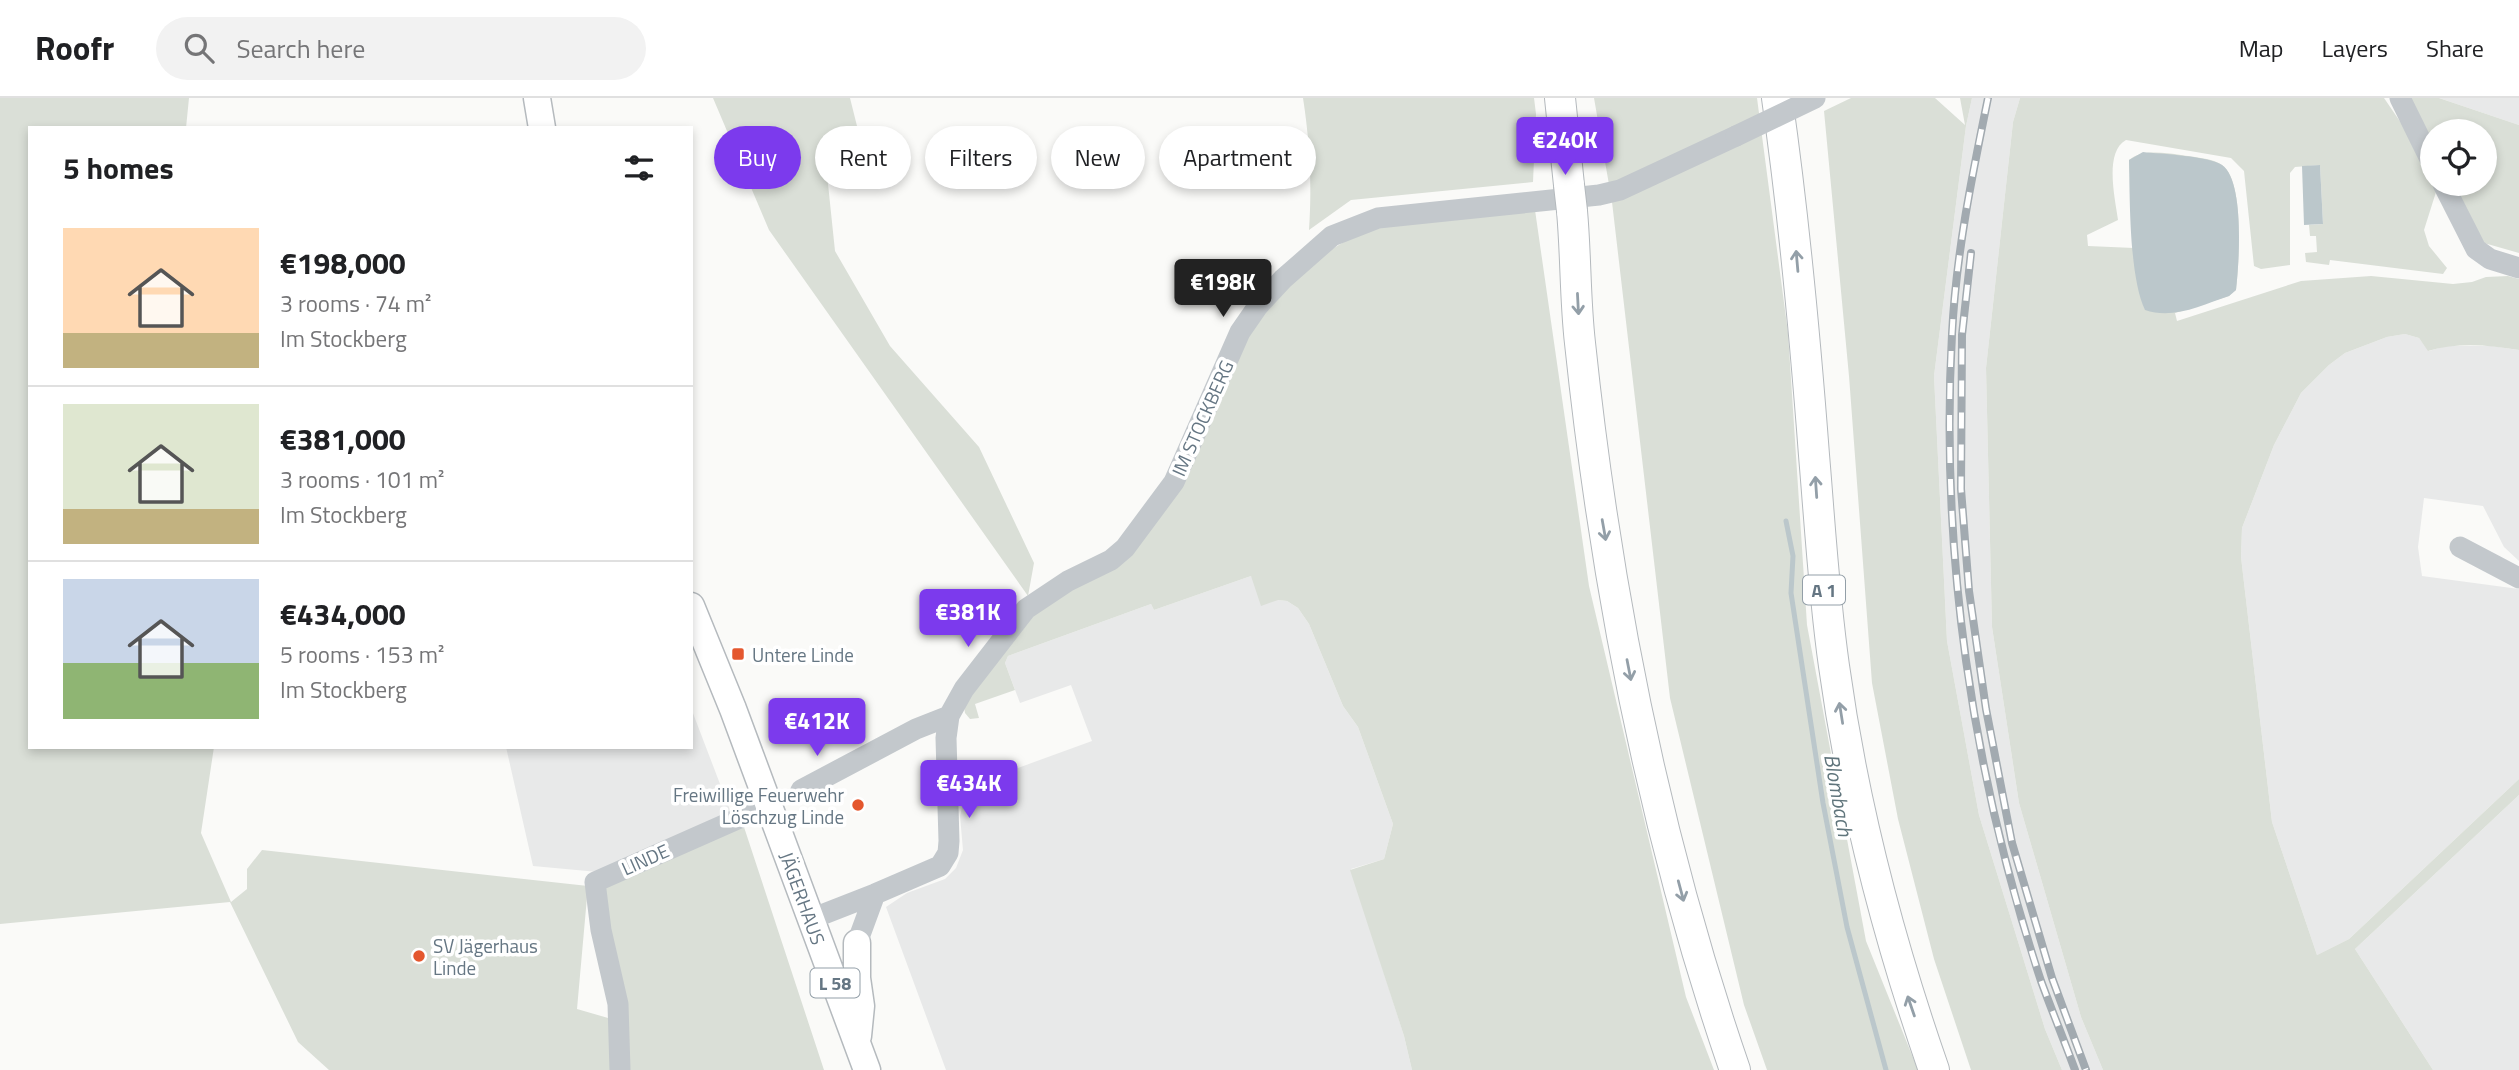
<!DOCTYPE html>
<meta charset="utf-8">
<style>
body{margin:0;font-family:"Titillium Web",sans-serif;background:#f2f2f2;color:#202124;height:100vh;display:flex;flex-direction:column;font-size:26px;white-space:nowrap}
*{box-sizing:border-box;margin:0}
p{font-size:23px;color:#757577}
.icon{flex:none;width:38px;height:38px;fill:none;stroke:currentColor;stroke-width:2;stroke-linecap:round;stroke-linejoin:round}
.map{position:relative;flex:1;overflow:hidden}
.panel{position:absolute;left:28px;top:28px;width:665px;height:623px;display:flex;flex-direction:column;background:#fff;border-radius:0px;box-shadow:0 4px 10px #0003}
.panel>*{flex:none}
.banner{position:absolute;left:714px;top:28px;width:665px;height:63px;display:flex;gap:14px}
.controls{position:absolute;left:2420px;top:21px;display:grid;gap:14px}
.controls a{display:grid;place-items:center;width:77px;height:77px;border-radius:50%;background:#fff;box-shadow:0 4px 10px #0003;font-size:35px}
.price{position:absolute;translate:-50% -60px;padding:0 16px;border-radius:7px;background:#7c3aed;color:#fff;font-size:23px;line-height:46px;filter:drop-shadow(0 2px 4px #0008)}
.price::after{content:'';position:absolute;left:50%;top:42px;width:21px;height:16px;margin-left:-10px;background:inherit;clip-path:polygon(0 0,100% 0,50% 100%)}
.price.on{background:#222;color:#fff}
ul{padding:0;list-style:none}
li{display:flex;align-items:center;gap:21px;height:175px;padding:0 35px}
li+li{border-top:2px solid #e0e0e0}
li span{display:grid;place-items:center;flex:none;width:196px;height:140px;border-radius:0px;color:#555}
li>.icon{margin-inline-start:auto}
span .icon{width:84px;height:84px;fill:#fffc;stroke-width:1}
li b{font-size:30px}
h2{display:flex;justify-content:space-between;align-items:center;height:84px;padding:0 35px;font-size:30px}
.tag{padding:0 24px;border-radius:32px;background:#fff;box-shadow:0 4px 10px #0003;font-size:24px;line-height:63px}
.tag.on{background:#7c3aed;color:#fff}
header{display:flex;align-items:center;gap:42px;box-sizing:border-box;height:98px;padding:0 35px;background:#fff;border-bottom:2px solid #e0e0e0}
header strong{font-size:33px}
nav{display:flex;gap:38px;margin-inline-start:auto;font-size:24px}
.search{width:490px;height:63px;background:#f2f2f2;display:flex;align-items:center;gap:18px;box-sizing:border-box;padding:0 24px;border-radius:38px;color:#757577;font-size:26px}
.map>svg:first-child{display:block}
.built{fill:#e8e9e9}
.green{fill:#dadfd7}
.water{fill:#bbc7cb}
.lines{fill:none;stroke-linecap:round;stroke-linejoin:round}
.stream{stroke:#bbc7cb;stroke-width:5}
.major-casing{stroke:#b5babe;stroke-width:29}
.highway-casing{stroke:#b4b9bd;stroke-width:32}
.minor{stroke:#c3c8cc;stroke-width:21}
.major{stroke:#fff;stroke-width:26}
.highway{stroke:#fff;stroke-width:30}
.rail-casing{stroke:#a2aab0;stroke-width:8}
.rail{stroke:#fff;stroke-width:5;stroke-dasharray:16;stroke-linecap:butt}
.highway-bridge-casing{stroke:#b4b9bd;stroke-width:32;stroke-linecap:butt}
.minor-bridge{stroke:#c3c8cc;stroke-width:21}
.highway-bridge{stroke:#fff;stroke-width:30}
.oneway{stroke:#939fa8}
.poi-dot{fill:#e4572e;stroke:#fff;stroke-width:2.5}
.labels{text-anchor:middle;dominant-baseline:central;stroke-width:7;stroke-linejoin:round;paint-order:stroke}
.shield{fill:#fff;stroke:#939fa8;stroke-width:2}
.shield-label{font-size:18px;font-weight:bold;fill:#657683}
.street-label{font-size:19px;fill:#657683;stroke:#fff}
.poi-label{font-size:19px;fill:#657683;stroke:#fff;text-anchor:start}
.water-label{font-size:21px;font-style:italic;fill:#60757c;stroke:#fff}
</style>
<header>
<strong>Roofr</strong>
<div class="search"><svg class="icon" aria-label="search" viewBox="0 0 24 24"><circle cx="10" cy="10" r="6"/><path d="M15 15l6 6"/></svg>Search here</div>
<nav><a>Map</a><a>Layers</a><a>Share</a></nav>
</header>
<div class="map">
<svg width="2519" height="972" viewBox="0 0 2519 972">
<rect width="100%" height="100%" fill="#fafaf8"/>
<path class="built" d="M1972 0H2020L2013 24 1986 270 1992 529 2019 705 2081 919 2103 972H2062L2045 931 1979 717 1947 543 1934 278 1966 28Z
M2439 0H2519V27Z
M2405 236 2419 240 2429 253 2445 248H2491L2519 252V463L2504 449 2483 408 2424 400 2418 449 2422 478 2519 491V681L2349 841 2317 857 2272 724 2241 459 2242 430 2274 347 2301 295 2329 267 2345 255 2387 239Z
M1251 478 1278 502 1287 503 1298 510 1309 526 1343 608 1358 629 1393 726 1384 761 1351 771 1404 938 1412 972H946L886 809 907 795 945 781 956 770 963 752 960 718 963 705 978 687 993 679 1092 643 1071 587 1020 605 1005 565 1008 558 1151 506 1154 512Z
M691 610 733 720 598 774 533 768 506 649H691Z
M2519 697V972H2433L2355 851Z"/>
<path class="green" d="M0 0H189L186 30H30V649H214L201 735 231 804 247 791V771L262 752 588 788 577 911 615 922V972H329L298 944 230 804 0 826Z
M713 0H850L860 40 823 38 835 153 890 248 979 349 1034 465 1028 498 769 132Z
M1303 0H1534L1536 16 1533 84 1351 102 1309 132C1312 87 1310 45 1303 0Z
M1594 0H1757L1788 235 1807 527 1866 843 1918 972H1767L1744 907 1670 600 1612 104Z
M1851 0H1935L1965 27 1960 0H1972L1966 28 1934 278 1947 543 1979 717 2045 931 2062 972H1971L1934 861 1898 721 1872 585 1849 278 1824 13Z
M2020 0H2384L2425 60 2436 94 2424 132 2429 148 2447 170 2443 176 2330 162 2329 167 2306 164 2305 155 2317 154 2316 138H2310L2309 127 2323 126 2320 67 2295 69 2290 75V167L2261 171 2254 168 2244 73 2231 60 2126 42C2104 54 2115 100 2118 122L2087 137 2088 148 2134 150 2129 62C2143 51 2163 55 2181 57 2192 59 2213 60 2222 67 2245 83 2239 166 2236 192L2229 198 2175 215 2177 223 2301 183 2371 178 2453 186 2472 184 2486 179 2508 178 2519 181V252C2489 247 2458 244 2428 253L2419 240 2405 236 2387 239 2345 255 2329 267 2301 295 2274 347 2242 430 2241 459 2272 724 2317 857 2349 841 2519 681V697L2355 851 2433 972H2103L2081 919 2019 705 1992 529 1986 270 2013 24Z
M2409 0H2439L2519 27V155L2484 145 2453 86H2485V33H2432V45Z
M1535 112 1589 488 1686 899 1714 972H1412L1404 938 1350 772 1384 761 1393 726 1358 629 1343 608 1309 526 1298 510 1287 503 1278 502 1261 508 1251 478 1154 512 1151 506 1008 558 1005 565 1015 592 975 606 979 620 970 621 965 615 964 609 975 590 1035 512 1113 469 1239 253 1270 205 1324 156 1352 139 1386 127Z
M743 726 824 972H629L602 783Z"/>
<path class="water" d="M2143 54C2160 56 2210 58 2222 67 2245 83 2239 166 2236 192L2229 198C2202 207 2173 222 2145 212 2129 178 2130 101 2129 62Z
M2320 67 2323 126 2304 127 2302 68Z"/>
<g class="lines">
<path class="stream" d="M1786 423 1793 458 1791 495 1823 705 1847 829 1886 972"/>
<defs>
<path id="major" d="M537 0 542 30
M691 508 733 611 867 972
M857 845V880L861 908 858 938"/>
<path id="highway" d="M1560 0 1569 87
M1777 0C1794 119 1805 238 1814 357 1820 428 1824 498 1834 568 1853 706 1888 840 1934 972
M1572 113C1576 157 1575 202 1580 245 1606 492 1654 737 1735 972"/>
</defs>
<use href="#major" class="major-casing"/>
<use href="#highway" class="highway-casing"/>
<path class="minor" d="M2400 0 2432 65
M2443 86 2476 151 2490 161 2519 170
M2460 449 2519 480
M801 692 916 631 949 618
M811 821 875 796 940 768 948 755 949 743 946 640 949 618 964 591 1026 511 1068 483 1111 462 1125 450 1174 384 1240 234 1258 208 1283 181 1332 138 1378 120 1599 97 1620 92 1736 38
M857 845 875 796
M620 972 618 906 601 832 595 784 769 707"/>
<use href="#major" class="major"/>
<use href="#highway" class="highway"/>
<defs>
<path id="rail" d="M1988 0C1972 78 1956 156 1952 236 1940 454 1972 675 2041 883 2052 913 2064 942 2075 972
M1971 155 1962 237 1961 391 1969 493 1986 611 2012 745 2052 880 2086 972"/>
</defs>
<use href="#rail" class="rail-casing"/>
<use href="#rail" class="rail"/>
<defs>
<path id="highway-bridge" d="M1569 87 1572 113"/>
</defs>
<use href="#highway-bridge" class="highway-bridge-casing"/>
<path class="minor-bridge" d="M1736 38 1815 0"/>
<use href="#highway-bridge" class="highway-bridge"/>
</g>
<defs><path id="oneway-shaft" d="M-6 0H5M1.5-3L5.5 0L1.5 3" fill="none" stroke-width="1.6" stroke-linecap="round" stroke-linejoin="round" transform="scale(1.75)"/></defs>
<g class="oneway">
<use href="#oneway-shaft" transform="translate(1797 163) rotate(-95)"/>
<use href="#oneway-shaft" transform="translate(1578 206) rotate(87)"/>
<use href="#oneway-shaft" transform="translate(1816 389) rotate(-94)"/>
<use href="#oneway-shaft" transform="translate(1604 432) rotate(80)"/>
<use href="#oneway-shaft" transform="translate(1629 572) rotate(79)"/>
<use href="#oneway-shaft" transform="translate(1841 615) rotate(-99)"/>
<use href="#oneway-shaft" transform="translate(1681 793) rotate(75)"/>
<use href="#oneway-shaft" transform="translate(1911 908) rotate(-109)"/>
</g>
<g class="poi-dot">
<rect x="731" y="549" width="14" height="14" rx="3.5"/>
<circle cx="858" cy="707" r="7"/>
<circle cx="419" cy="858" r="7"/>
</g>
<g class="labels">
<g class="shield">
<rect x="1803" y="477.5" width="42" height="29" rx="5"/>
<rect x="810.5" y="870.5" width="49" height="29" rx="5"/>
</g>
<g class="shield-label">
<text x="1824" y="492">A 1</text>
<text x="835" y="885">L 58</text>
</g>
<g class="street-label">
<text transform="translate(1202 320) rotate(-66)">IM STOCKBERG</text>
<text transform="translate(645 761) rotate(-24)">LINDE</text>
<text transform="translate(803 800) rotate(70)">JÄGERHAUS</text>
</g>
<g class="poi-label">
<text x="752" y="556">Untere Linde</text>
<text x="844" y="696" text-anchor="end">Freiwillige Feuerwehr<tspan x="844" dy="22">Löschzug Linde</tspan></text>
<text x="433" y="847">SV Jägerhaus<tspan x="433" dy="22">Linde</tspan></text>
</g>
<g class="water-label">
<text transform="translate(1839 697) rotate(80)">Blombach</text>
</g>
</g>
</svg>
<div class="controls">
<a><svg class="icon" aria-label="locate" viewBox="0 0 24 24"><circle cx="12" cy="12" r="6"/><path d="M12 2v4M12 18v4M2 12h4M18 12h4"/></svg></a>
</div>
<b class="price" style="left:1565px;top:79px">€240K</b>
<b class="price on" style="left:1223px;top:221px">€198K</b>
<b class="price" style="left:968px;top:551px">€381K</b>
<b class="price" style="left:817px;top:660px">€412K</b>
<b class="price" style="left:969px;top:722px">€434K</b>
<div class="banner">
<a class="tag on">Buy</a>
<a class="tag">Rent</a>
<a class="tag">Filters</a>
<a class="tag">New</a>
<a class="tag">Apartment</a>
</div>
<section class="panel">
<h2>5 homes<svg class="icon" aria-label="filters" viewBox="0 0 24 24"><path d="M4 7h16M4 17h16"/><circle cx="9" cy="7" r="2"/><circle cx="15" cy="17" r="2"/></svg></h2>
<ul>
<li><span style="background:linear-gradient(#ffd9b3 75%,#c2b280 0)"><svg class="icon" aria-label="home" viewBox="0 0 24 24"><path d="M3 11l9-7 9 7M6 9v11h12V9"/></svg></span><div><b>€198,000</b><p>3 rooms · 74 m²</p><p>Im Stockberg</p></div></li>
<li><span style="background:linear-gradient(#dfe7d0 75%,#c2b280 0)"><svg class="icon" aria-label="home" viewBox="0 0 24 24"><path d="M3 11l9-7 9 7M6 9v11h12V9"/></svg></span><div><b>€381,000</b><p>3 rooms · 101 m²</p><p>Im Stockberg</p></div></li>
<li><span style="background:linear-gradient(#c9d6e8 60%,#8fb573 0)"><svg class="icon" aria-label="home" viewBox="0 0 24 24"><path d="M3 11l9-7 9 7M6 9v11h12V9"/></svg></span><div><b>€434,000</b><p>5 rooms · 153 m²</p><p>Im Stockberg</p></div></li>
</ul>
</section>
</div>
